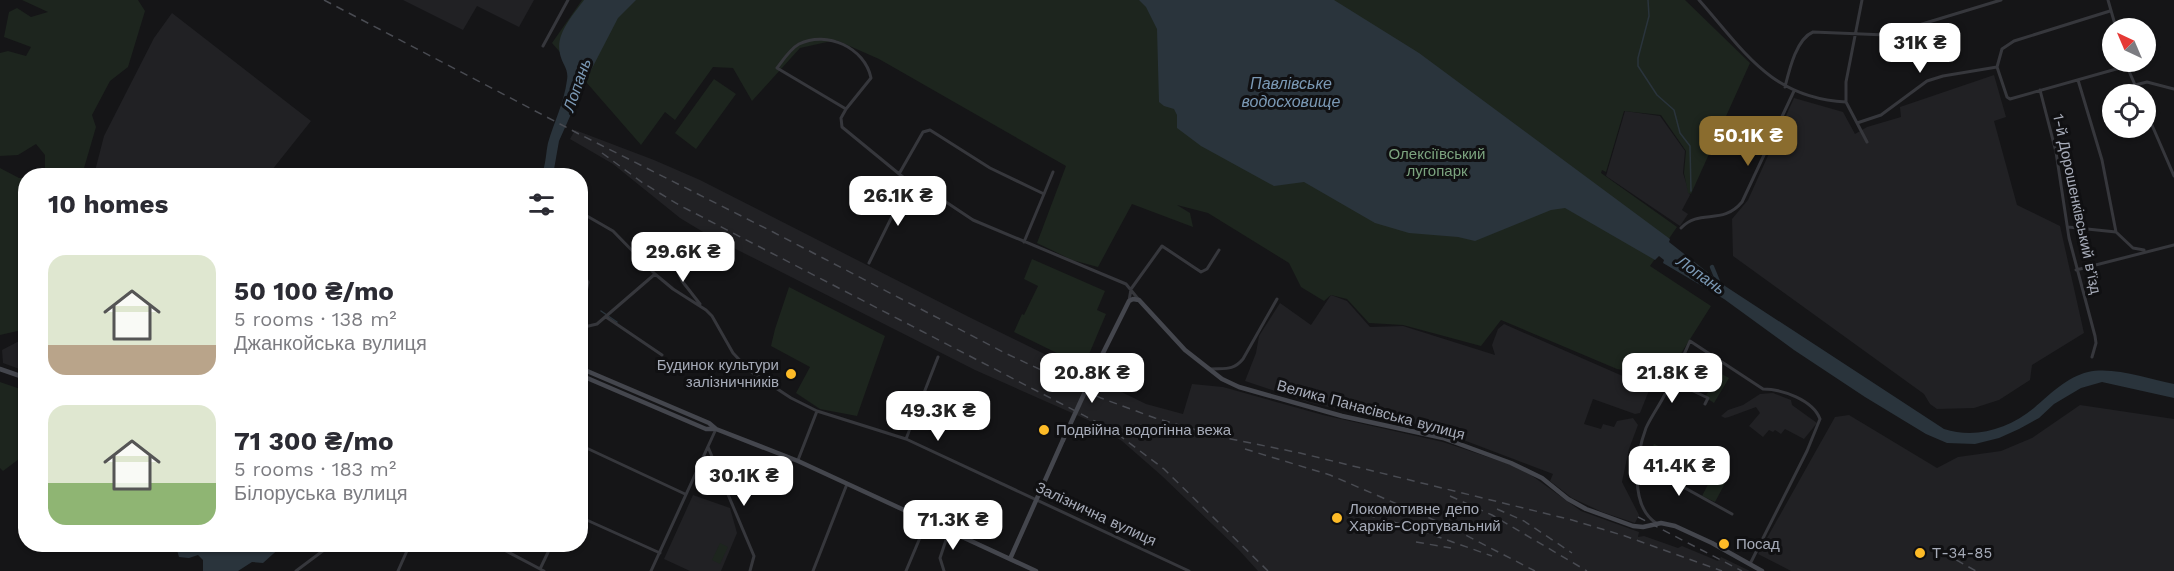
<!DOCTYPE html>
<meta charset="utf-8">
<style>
body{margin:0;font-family:"Work Sans",sans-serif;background:#f7f7f7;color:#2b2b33;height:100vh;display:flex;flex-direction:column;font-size:22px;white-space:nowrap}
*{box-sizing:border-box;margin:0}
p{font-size:20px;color:#7c7c81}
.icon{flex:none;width:33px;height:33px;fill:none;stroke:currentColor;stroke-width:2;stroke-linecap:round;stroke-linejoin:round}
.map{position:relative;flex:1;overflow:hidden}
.drawer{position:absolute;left:18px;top:168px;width:570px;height:384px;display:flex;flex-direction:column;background:#fff;border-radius:24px;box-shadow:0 2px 4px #0004}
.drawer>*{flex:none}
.needle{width:39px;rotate:316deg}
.tools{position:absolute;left:2102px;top:18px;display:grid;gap:12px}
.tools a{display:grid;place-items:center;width:54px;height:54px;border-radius:50%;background:#fff;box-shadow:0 2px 4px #0004;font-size:30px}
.price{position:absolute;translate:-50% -51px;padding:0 14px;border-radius:12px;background:#fff;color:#222;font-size:20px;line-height:39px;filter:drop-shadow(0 2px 3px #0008)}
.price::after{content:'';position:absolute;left:50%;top:36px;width:18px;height:14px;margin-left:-9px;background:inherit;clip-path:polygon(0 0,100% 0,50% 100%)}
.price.current{background:#8a6c2e;color:#fff}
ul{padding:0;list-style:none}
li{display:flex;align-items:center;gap:18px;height:150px;padding:0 30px}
li span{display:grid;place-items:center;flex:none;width:168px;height:120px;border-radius:18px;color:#555}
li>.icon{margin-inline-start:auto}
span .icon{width:72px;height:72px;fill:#fffc;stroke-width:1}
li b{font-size:26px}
h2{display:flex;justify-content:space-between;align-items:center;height:72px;padding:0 30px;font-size:26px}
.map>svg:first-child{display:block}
.built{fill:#212124}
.green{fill:#1d251e}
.water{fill:#2a343c}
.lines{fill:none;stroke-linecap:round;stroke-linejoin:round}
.stream{stroke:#2a343c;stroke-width:1.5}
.canal{stroke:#2a343c;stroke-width:4.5}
.street{stroke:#36373c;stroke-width:3}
.secondary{stroke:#44464d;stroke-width:4.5}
.rail{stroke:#494b52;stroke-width:1.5;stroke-dasharray:8 6;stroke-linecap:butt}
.secondary-bridge{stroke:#44464d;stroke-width:4.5}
.poi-dot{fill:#fdbb27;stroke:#101012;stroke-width:2}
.labels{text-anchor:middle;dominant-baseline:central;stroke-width:6;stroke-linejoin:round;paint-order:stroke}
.park-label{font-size:15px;fill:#7ca47f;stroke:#101012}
.street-label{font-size:15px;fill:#a6abb8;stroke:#101012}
.poi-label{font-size:15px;fill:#a6abb8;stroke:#101012;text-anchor:start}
.water-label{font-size:16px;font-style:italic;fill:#7b99b5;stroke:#101012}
</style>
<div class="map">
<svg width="2174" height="571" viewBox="0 0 2174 571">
<rect width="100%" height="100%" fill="#151517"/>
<path class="built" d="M403 0H534L519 27 477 6 463 30Z
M172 13 311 121 268 175H94L104 136 154 38Z
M1994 75 2006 117 1994 121 2017 205 2060 226 2084 333 2032 365 2030 380 1999 400 1974 408 1937 409 1930 404 1924 394 1733 256 1732 219 1748 200 1794 98 1843 112 1855 134 1867 127 1901 117 1900 107Z
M1625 111 1660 116 1685 151 1683 173 1690 195 1682 210 1688 214 1680 226 1606 176Z
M575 130 654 160 700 180 971 318 1146 404 1183 414 1192 384 1223 387 1323 415 1443 442 1512 465 1531 475 1581 511 1639 532 1638 537 1644 536 1678 548 1682 546 1718 561 1721 557 1750 571H1258L1238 549 1162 476 1122 441 1088 420 975 370 708 235 680 218 613 164 570 139Z
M1331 295 1347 301 1370 327 1403 326 1495 355 1492 345 1498 329 1504 324 1650 388 1640 413 1635 414 1593 399 1584 424 1601 429 1603 424 1614 427 1617 421 1633 418 1638 425 1629 449 1622 482 1639 515 1635 523 1602 512 1572 498 1550 481 1553 474 1437 430 1405 421 1402 425 1308 402 1245 381 1256 353 1259 336 1280 303 1311 325Z
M25 338V371L3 363 2 350Z
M1773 393 1791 400 1792 405 1817 423 1804 439 1785 429 1781 434 1775 430 1773 432 1769 430 1763 437 1749 426 1760 413 1756 407 1729 417 1725 418 1721 416 1728 410 1743 405 1760 394Z
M2080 405 2174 419V571H1791L1758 554 1835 417 1849 415 1937 468 1958 457 2001 451 2032 438Z
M693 495 730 508 737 533 721 571H690L664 559Z"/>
<path class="green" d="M22 0H138L145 11 128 67 110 81 92 115 96 127 82 175H38L45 168V155L36 144 18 155 0 156V53L8 51 26 56 31 47 4 37 9 12 17 8 31 17 48 12Z
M582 0H1685L1750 63 1691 194 1688 193 1684 173 1686 151 1661 115 1624 111 1606 172 1602 170 1601 173 1677 227 1650 266 1711 306 1661 385 1623 370 1617 369 1501 320 1481 346 1403 325 1369 323 1347 299 1331 295 1324 301 1301 287 1289 263 1208 213 1177 205 1190 213 1193 227 1132 204 1098 267 1072 260 1037 243 1066 166 879 59 836 40 800 48 752 101 733 68 713 67 675 120 665 112 641 145 552 43Z
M714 79 736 94 696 149 675 133Z
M0 168 19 178H25L26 326 22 330 0 335Z
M1032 259 1105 291 1097 310 1106 314 1087 359 1063 356 1014 332 1022 314 1024 315 1038 286 1024 279Z
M789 287 885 336 857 416 820 409 796 393 810 367 771 346 775 329Z
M1720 373 1729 378 1714 403 1705 397Z
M0 382 26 391 25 441 19 459 3 471 0 468Z
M1654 444 1674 453 1668 465 1649 455Z
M1716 469 1729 476 1715 502 1702 496Z
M720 543 728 547 720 564 712 560Z"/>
<path class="water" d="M584 0H636L618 18 588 76 559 141 553 175H538L543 171C546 162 546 152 548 143 554 122 564 103 567 80 569 69 562 64 560 54 555 34 573 15 584 0Z
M1139 0H1334L1419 53 1670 239 1669 242 1725 286 1944 429C1976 439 2008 429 2034 408 2050 394 2067 377 2088 372 2113 366 2149 379 2174 384V398L2102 382 2081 388 2054 404 2039 418 2019 429 1999 438 1975 444 1947 443 1926 434 1865 397 1794 350 1724 299 1663 263 1664 260 1659 256 1655 260 1565 208 1551 210 1475 241 1458 237 1409 233 1375 223 1304 182 1274 186 1201 146 1177 128V115L1174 109 1164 106 1159 102 1157 29 1146 7Z
M181 545V544L283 545 263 563 252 562 238 571H203V560L198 555 189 558 179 557 177 550Z"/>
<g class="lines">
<path class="stream" d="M1648 0 1649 16 1638 58V66L1657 95 1674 110 1680 133 1690 146 1691 191
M601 311 617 322"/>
<path class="canal" d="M1712 267 1719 284"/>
<path class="street" d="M1699 0C1745 52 1771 98 1846 102
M1862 0 1846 82V102L1867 142
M2108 0 2116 28
M543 46 568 0
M2125 62 2139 94
M1997 67 2007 97 2010 99 2127 66
M1997 67 2002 49 2014 41 2110 11
M2078 80 2102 160 2116 232
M2135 85 2147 82 2174 89
M1785 87C1789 71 1796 39 1813 32L1886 35 2001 0
M2040 90 2056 152 2069 238 2095 336 2096 343 2092 357
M846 109 871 78C865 48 827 30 799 44 790 49 783 60 777 68L846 109 841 118 842 127 909 182 937 196 973 220 1126 284 1139 300
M2145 109 2174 176
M1857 123 1881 115 1927 81 1943 76 1997 67
M899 174 923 132 930 130 990 168 1044 194 1024 242
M1044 194 1053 172
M580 212 613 231 655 274 673 289 706 310 712 316 733 353 750 371 791 398 817 411 906 439 1189 571
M2068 227 2116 232 2133 248 2144 250
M1681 228C1700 208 1722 226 1742 202L1794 91
M869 263 909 182
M675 265 682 281 700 304
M580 270 588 282 586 292 580 301
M2076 270 2174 245
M1129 301 1131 289 1162 246 1201 272 1207 269 1219 250
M606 317 662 355
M580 328 597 324 655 274
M1210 369C1225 368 1233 371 1243 359L1277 299
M1672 381 1708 398 1705 404
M906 439 938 357
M580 445 685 494
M708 447 754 556 750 571
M798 460 817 411
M1638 462 1732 514
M580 517 660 553
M1656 523C1629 505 1636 455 1646 428 1651 417 1659 406 1664 396 1674 378 1682 359 1690 341L1763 389C1782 389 1813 400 1820 419L1807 451 1750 564
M493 544 544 571
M540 569 552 544
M296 571 332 544
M398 571 410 544
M651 571 716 429
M813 571 847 484
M906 571 927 521
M944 571 940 558 949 531"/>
<path class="secondary" d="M1100 359 1129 301 1133 299 1139 300 1185 350 1222 379 1239 387 1342 416 1443 438 1511 463 1542 478 1568 499 1586 509 1633 526 1643 527 1661 523 1675 526 1712 543 1762 571
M580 368 709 423 716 429 798 461 1036 571
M0 369 26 378
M580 375 706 429H716
M1010 559 1063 440"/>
<path class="rail" d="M324 0 579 134 773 232 1005 353 1101 398 1155 418 1221 437 1300 453 1572 520 1625 536 1722 571
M602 153 643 183 679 205 1112 430 1164 469 1268 571
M1245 449 1330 475 1448 526 1535 571
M1450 496 1492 515 1587 571
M1373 505 1396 513
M1497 509 1524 521 1572 553
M1367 515 1405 525 1492 556
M1638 517 1742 571
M1416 542 1451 548
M1944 553 1976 571"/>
<path class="secondary-bridge" d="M1063 440 1100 359"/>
</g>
<g class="poi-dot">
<circle cx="791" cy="374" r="6"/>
<circle cx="1044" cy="430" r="6"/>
<circle cx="1337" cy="518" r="6"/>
<circle cx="1724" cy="544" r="6"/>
<circle cx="1920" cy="553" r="6"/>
</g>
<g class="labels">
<g class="park-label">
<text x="1437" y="154">Олексіївський<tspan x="1437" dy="17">лугопарк</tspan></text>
</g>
<g class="street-label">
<text transform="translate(2077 204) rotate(78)">1-й Дорошенківський в’їзд</text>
<text transform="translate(1371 410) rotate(15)">Велика Панасівська вулиця</text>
<text transform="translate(1096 514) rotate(25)">Залізнична вулиця</text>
</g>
<g class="poi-label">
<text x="779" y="365" text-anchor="end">Будинок культури<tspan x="779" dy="17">залізничників</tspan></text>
<text x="1056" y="430">Подвійна водогінна вежа</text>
<text x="1349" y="509">Локомотивне депо<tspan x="1349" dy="17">Харків-Сортувальний</tspan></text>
<text x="1736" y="544">Посад</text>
<text x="1932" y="553">Т-34-85</text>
</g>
<g class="water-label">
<text x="1291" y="83">Павлівське<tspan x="1291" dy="18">водосховище</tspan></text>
<text transform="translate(577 85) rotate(-71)">Лопань</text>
<text transform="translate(1701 275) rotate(35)">Лопань</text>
</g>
</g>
</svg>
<div class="tools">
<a><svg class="needle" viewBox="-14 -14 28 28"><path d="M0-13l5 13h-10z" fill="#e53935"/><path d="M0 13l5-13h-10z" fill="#7c7c81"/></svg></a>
<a><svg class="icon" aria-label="locate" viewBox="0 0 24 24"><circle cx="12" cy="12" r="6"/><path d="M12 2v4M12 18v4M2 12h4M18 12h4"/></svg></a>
</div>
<b class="price" style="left:1920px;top:74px">31K ₴</b>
<b class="price current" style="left:1748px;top:167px">50.1K ₴</b>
<b class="price" style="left:898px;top:227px">26.1K ₴</b>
<b class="price" style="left:683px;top:283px">29.6K ₴</b>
<b class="price" style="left:1092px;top:404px">20.8K ₴</b>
<b class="price" style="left:1672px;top:404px">21.8K ₴</b>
<b class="price" style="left:938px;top:442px">49.3K ₴</b>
<b class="price" style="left:1679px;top:497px">41.4K ₴</b>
<b class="price" style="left:744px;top:507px">30.1K ₴</b>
<b class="price" style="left:953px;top:551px">71.3K ₴</b>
<section class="drawer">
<h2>10 homes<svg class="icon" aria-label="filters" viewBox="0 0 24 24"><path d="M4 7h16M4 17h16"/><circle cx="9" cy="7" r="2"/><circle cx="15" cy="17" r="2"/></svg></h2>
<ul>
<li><span style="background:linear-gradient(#dfe7d0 75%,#b9a48a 0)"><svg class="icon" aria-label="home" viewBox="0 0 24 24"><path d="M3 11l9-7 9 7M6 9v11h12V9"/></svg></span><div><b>50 100 ₴/mo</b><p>5 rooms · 138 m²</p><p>Джанкойська вулиця</p></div></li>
<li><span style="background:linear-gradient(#dfe7d0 65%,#8fb573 0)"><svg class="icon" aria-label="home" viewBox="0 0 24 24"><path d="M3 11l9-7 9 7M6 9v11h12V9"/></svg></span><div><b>71 300 ₴/mo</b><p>5 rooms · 183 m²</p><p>Білоруська вулиця</p></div></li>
</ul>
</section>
</div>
